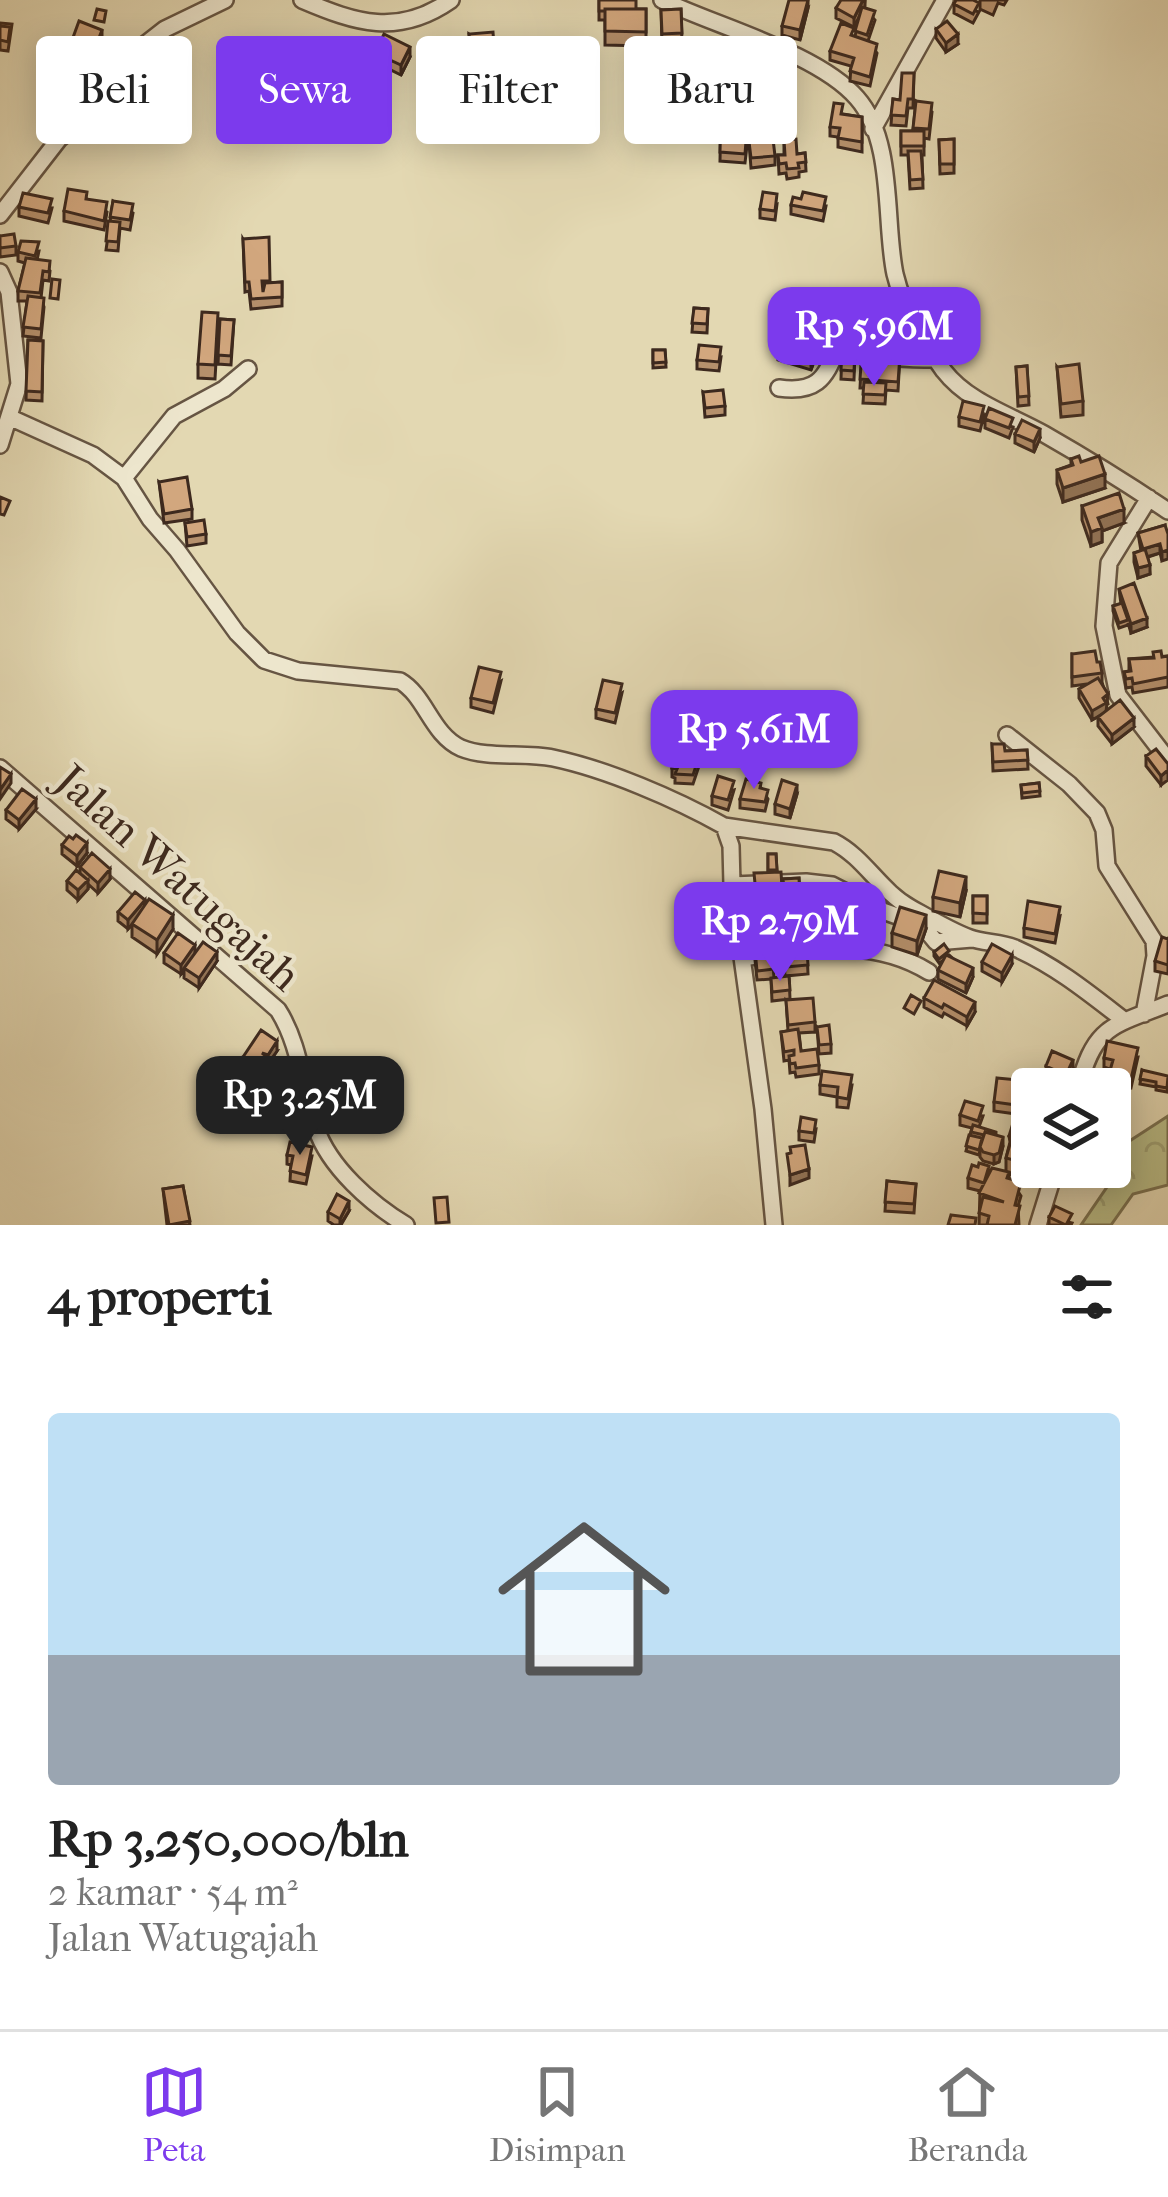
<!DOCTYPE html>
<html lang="id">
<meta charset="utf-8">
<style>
body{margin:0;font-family:"IM FELL French Canon",serif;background:#f2f2f2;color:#222;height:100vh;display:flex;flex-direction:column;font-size:45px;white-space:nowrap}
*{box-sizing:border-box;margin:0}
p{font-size:39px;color:#767676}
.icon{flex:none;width:66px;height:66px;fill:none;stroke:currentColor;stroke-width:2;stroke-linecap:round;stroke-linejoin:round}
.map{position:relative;height:1225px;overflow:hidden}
.details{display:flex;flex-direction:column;background:#fff;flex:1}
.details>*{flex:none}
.guide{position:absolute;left:36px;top:36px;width:1098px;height:108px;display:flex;gap:24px}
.controls{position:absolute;left:1011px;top:1068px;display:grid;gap:24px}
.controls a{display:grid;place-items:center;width:120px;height:120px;border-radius:12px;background:#fff;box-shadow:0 6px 30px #0003;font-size:60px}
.price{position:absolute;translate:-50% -102px;padding:0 27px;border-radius:24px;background:#7c3aed;color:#fff;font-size:39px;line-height:78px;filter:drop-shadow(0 3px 6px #0008)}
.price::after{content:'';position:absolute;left:50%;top:72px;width:36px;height:27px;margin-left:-18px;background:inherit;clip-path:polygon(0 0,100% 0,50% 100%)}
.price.current{background:#222;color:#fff}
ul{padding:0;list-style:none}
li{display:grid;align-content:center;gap:24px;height:636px;padding:0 48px}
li+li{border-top:3px solid #e0e0e0}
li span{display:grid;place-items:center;height:372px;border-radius:12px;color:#555}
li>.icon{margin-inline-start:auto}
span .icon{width:216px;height:216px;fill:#fffc;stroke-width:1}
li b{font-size:51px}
h2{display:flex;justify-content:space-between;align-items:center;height:144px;padding:0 48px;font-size:51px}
.tag{padding:0 42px;border-radius:12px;background:#fff;box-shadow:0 6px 30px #0003;font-size:42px;line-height:108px}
.tag.current{background:#7c3aed;color:#fff}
.tabs{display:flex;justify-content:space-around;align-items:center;height:168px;border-top:3px solid #e0e0e0;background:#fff;font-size:33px;color:#767676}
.tabs a{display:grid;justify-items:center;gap:6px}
.tabs .current{color:#7c3aed}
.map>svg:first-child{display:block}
.forest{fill:url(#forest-crowns);stroke:#7b7353;stroke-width:3}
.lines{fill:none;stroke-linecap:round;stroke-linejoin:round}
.street-casing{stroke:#665543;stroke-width:20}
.street{stroke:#ede6cd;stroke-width:15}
.wall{fill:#b5906c;stroke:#3d291e;stroke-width:3}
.shaded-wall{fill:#937558;stroke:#3d291e;stroke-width:3}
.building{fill:#d2a77e;stroke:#3d291e;stroke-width:3}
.labels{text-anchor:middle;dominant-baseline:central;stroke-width:9;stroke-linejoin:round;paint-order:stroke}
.street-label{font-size:45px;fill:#3d291e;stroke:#ede6cd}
</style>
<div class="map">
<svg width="1168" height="1225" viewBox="0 0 1168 1225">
<defs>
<pattern id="forest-crowns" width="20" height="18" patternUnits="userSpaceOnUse" patternTransform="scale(3)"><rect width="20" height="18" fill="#b9bd88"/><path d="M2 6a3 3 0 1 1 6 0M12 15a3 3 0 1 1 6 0" fill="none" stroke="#a0a275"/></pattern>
</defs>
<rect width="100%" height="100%" fill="#e3d8b2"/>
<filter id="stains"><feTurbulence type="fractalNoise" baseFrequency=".00167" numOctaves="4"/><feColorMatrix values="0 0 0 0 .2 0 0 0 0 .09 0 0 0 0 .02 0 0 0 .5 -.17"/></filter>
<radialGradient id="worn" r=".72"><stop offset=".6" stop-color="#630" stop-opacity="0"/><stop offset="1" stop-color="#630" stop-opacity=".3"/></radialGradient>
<path class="forest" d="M1168 1116V1185L1133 1194 1111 1225H1081L1122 1165 1128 1142Z"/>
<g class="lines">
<defs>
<path id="street" d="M302 0C356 23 398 37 451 0
M662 0C718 27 818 53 857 98 895 141 884 222 895 274 904 311 922 341 944 371 968 402 1010 415 1044 434 1086 458 1128 484 1168 511
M873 129 945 0
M0 215 59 139 97 108 133 54 165 29 225 0
M0 272 9 292 19 384 0 445
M789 324C841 353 877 359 936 359
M779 388C815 393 825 380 837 349
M9 417 93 455 124 478 150 519 177 550 237 633 264 660 298 671 400 681C426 696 431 734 461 748 488 759 524 752 553 758 606 769 676 799 724 826L731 846 732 885 763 1109 774 1225
M124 478 174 416 224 389 248 369
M1149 498 1109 563 1104 626 1118 695 1168 760
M1007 735 1069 784 1097 813 1104 830 1107 866 1154 941 1155 956 1144 1014
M0 768 278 1010C301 1046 302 1089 316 1128 329 1167 371 1204 406 1225
M724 826 834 842C865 858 880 891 911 908 929 918 951 931 970 938 984 943 1000 942 1015 948 1056 966 1090 994 1125 1021
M732 885 806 882 832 885 883 911 922 925 936 942 972 939
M742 958C808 950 871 936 929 972
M1078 1089C1095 1025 1110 1027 1168 1004
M1038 1225 1056 1167"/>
</defs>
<use href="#street" class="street-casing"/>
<use href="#street" class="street"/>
</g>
<path class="wall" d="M599 0 636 9H646V46L605 45V20H599Z
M865 0 864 8 875 20 868 41 877 53 870 86 850 81 851 66 830 60V51L855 36 860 15 854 27 836 18V8Z
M980 0H1007L1004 5 998 3 993 15 980 9Z
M954 4 979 12 973 23 954 13Z
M808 8 800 40 782 35V26Z
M681 9 682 43 662 44 661 10Z
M0 23 12 24 8 51 0 50Z
M936 29 958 44 946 52 936 38Z
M469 34 494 50 502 49 504 74 481 75 479 58H471Z
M102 39 94 61 71 52V43Z
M375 53 410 57 401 75 375 62Z
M914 73 913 108H908L906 126 891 125 893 99 900 100Z
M88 78 80 99 58 90V81Z
M234 79 263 84 257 98 234 88Z
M695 81H717L714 95 695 91Z
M278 88 305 90 304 124 277 122Z
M916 101 932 112 929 139 924 138V155H922L923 188 910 189 908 155H901V131H913Z
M721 108 750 119 745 163 720 161Z
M843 114 862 117V152L838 147V137L830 136V127Z
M954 139V173L940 174 939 140Z
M784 140 797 154 805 153 806 171 799 172V177L787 179 786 173 779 174 778 155H784Z
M749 142 775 156V165L751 168Z
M87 199 107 212 104 230 64 221V211Z
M113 201 133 213 130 230 120 228 118 251 106 250Z
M777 204 775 220 760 218V209Z
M791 205 826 206 823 221 791 214Z
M19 207 52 208 48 223 19 216Z
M0 236 16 246V255L0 257Z
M243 239 270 283 282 282V306L251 309 249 291 245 292Z
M39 251 37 260 50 271 49 281 43 280 41 298 44 307 41 338 23 336 27 301H18V291L25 263 18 261V252Z
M836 295 858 316V325L839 327Z
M859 303 883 319V328L862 330Z
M694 308 708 309 707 333 692 332Z
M220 319 234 320 231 365 218 364Z
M218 327 215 379 198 378V364Z
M28 340 43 341 42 401 26 400Z
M778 346 818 350 811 370 778 360Z
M653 350H665L666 367 653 368Z
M842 350 855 351 854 380 841 379Z
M862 352 881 359 900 355 898 391 886 390 885 404 863 403 864 388H860Z
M721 357 719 371 697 369V360Z
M1027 366 1029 405 1018 406 1016 367Z
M1057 367 1083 401V415L1061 417Z
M703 392 725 406V415L705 417Z
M984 415 980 431 959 426V417Z
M985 419 1013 427 1009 438 985 428Z
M1015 434 1040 438 1034 452 1015 443Z
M1071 459 1081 462 1105 488 1063 502 1057 484V470L1071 465Z
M159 482 192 509V519L164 523Z
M1082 506 1124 523 1102 531V542L1091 546 1082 520Z
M185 523 206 534V543L187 546Z
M1165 525 1162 561 1160 553 1148 557 1150 574 1138 578 1134 562V553L1141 551 1138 533Z
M1119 589 1147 627 1131 633 1128 623V625L1119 628 1113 611V606L1121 604Z
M1072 654 1097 662 1102 673V682L1108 704 1106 705V711L1134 727 1112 744 1098 726V717L1101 715 1092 720 1079 698V689L1087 684 1072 686Z
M1168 656V687L1133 693 1132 687 1126 688 1124 672 1129 671V659Z
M501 681 493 713 471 707V698Z
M622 693 615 723 596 718V709Z
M992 744 1005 751 1027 750 1028 769 993 771Z
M1146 756 1168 764 1161 785 1146 766Z
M699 766 693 784 675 783V778L672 777V768Z
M1039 783 1040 796 1022 798 1021 785Z
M761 788 768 799 765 811 740 808V799Z
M734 790 728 810 712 805V796Z
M797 794 790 818 775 814V804Z
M36 809 19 829 6 819V810Z
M62 845 87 853 77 866 62 854Z
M768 854H776L777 872 783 903V917L777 918V922L789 921V940H782L783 950 772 951 774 978 789 976 790 999 772 1001 771 979 757 980 755 960V950L763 949 761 919H757L754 887 768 873Z
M80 867 110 879 98 893 88 884V889L78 900 67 890V881L80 872Z
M799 878 800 907 785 909 783 879Z
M966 891 960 917 933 911V897Z
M973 896H987V923H973Z
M145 905 173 929 157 954 132 937V924L128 929 118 921V912Z
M1060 916 1055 943 1024 937V928Z
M926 929 917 955 892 947V933Z
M1168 939V974L1155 971V961Z
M807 951 808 974 785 976 784 962Z
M934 952 949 955 973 977 966 993 938 979V970L944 960 939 963 934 956Z
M164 953H195L217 961 199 988 184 978V969L181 974 164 963Z
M982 962 1012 964 1002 982 982 971Z
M924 998 975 1012 967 1026 944 1013 942 1017 924 1007Z
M786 1000 815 1022V1032L799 1033 801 1051 819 1065V1074L796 1077 795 1072 790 1073 789 1060 784 1061 781 1032 788 1031Z
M817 1027 831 1044V1053L819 1054Z
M277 1051 259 1077 243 1066V1057Z
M1138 1057 1131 1088 1109 1083 1110 1069 1104 1067V1058Z
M1046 1066 1073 1069 1066 1084 1046 1075Z
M1142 1070 1168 1086 1167 1092 1156 1090V1087L1140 1084Z
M820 1085H852L848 1108 837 1107V1097L820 1094Z
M265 1086 292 1090 278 1107 265 1095Z
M1019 1090 1016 1114 994 1111V1102Z
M1110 1091 1128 1108 1121 1124 1110 1119Z
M960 1115 983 1116 979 1127 996 1135 1003 1146 999 1162 994 1164 983 1161 980 1157V1150L979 1155 966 1151 972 1128 960 1125Z
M1032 1125V1167H1041L1036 1180 1009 1173V1178L1021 1196 1018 1206 1019 1225H979L980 1191 968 1188V1178L1006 1171V1158L1010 1142 1009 1136 1024 1127Z
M816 1129 814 1142 799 1140V1131Z
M287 1155 312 1156 306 1184 290 1181 291 1165 287 1164Z
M1067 1167H1096L1090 1180Z
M887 1181 916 1184 914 1213 885 1211Z
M183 1186 190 1225H167L163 1189Z
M349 1211 341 1225H334L328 1221V1212Z
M1049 1217 1072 1223 1071 1225H1049Z"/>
<path class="shaded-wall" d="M808 0V8L800 40V30Z
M863 0H865V6L854 27V18Z
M102 30V39L94 61V51Z
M958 34V44L946 52V43Z
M410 47V57L401 75V65Z
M88 68V78L80 99V89Z
M263 75V84L257 98V89Z
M818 336V350L811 370V357Z
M1040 429V438L1034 452V442Z
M1105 474V488L1063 502V488Z
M1124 509V523L1102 531V542L1091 546V532L1098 518Z
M1160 544V553L1143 558V549Z
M1168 550V559L1162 561V552Z
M1150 565V574L1138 578V568Z
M1147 618V627L1131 633V624Z
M1108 694 1106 712 1092 720V711L1103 698Z
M1134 718V727L1112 744V735Z
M1168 770V780L1161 785V776Z
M11 774V783L0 799V790Z
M797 785V794L790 818V809Z
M36 799V809L19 829V820Z
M87 843V853L77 866V856Z
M110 869V879L98 893V883Z
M966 877V891L960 917V903Z
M88 880V889L78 900V890Z
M145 900V910L128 929V920Z
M173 915V929L157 954V940Z
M926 915V929L917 955V941Z
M195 945V954L181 974V965Z
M217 952V961L199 988V978Z
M1012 955V964L1002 982V973Z
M973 968V977L966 993V984Z
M975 1002V1012L967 1026V1017Z
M277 1041V1051L268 1064V1055Z
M267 1057V1067L259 1077V1068Z
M1073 1060V1069L1066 1084V1075Z
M292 1081V1090L278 1107V1097Z
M1128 1099V1108L1121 1124V1115Z
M1003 1137V1146L999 1162 994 1164V1155Z
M809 1169V1178L790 1185V1175Z
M349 1201V1211L340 1225V1219Z"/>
<path class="building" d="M599 0H636V9H605V11H599Z
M789 0H808L800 30 782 26Z
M841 0H863L854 18 836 8Z
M956 0H973L979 3 973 14 954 4Z
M862 7 875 11 867 35 855 31Z
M97 9 106 11 104 22 94 20Z
M605 9H646V32L605 31Z
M681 9 682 33 662 34 661 10Z
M79 21 102 30 94 51 71 43Z
M947 21 958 34 946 43 936 29Z
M841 23 854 28 851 35 877 44 870 77 850 71 854 58 830 51Z
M0 26 10 27 8 42 0 40Z
M493 32 494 47 487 50 502 49 504 64 481 66 479 49H471L469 34Z
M384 34 410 47 401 65 375 53Z
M66 60 88 68 80 89 58 81Z
M240 65 263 75 257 89 234 79Z
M698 67 717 71 714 86 695 81Z
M902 73H914L913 99H908L906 116 891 115 893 99 900 100Z
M278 88 305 90 304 114 277 113Z
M916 101 932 103 929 129 913 128Z
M834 103 843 104 841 114 862 117V142L838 138 840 128 830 127Z
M721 108 750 109 747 139 735 138 746 141 745 154 720 152Z
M901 131H924V146H901Z
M773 139 775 156 751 158 749 142Z
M796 139 797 154 805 153 806 162 798 163 799 168 787 169 786 163 779 164 778 155H785L784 140Z
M954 139V164H940L939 140Z
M908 151H921L923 179 910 180Z
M68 189 87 192 86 199 107 202 104 221 64 211Z
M763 192 777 194 775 211 760 209Z
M803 192 826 197 823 211 791 205 793 197 801 199Z
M23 193 52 199 48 213 19 207Z
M113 201 133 204 130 220 110 217Z
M108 221 120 222 118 242 106 241Z
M14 234 16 246 0 248V236Z
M269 237 270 281H262L263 292 265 283 282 282V297L251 299 249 282H245L243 239Z
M21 241 39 242 35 256 18 252Z
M26 258 50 261 49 272 43 271 40 293 18 291Z
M52 279 60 280 58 299 50 298Z
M881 292 883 319 862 321 859 294Z
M856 293 858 316 839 318 836 295Z
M28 296 44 298 41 329 23 327Z
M694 308 708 309 707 324 692 323Z
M202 312 218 313 215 365 198 364Z
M220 319 234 320 231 356 218 355Z
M786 325 818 336 811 357 778 346Z
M28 340 43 341 42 392 26 391Z
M699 345 721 347 719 362 697 360Z
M653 350H665L666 362 653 363Z
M842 350 855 351 854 371 841 370Z
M862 352 881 359 900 355 898 382 860 379Z
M1079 364 1083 401 1061 404 1057 367Z
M1027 366 1029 396 1018 397 1016 367Z
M864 382 886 383 885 395 863 394Z
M723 390 725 406 705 408 703 392Z
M963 401 984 406 980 422 959 417Z
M989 408 1013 418 1009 428 985 419Z
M1022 420 1040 429 1034 442 1015 434Z
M1079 456 1081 462 1099 456 1105 474 1063 488 1057 470 1073 465 1071 459Z
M187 477 192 509 164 514 159 482Z
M1119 493 1124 509 1098 518 1102 528 1091 532 1082 506Z
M0 497 10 501 4 515 0 514Z
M204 520 206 534 187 537 185 523Z
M1165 525 1168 534V550L1162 552 1160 544 1143 549 1138 533Z
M1145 549 1150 565 1138 568 1134 553Z
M1134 583 1147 618 1131 624 1119 589Z
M1122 603 1128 620 1119 623 1113 606Z
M1095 651 1097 662H1100L1102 673 1072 677V654Z
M1161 651 1162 657 1168 656V677L1133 684 1132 678 1126 679 1124 672 1131 671 1129 659 1154 658 1153 652Z
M479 667 501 672 493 703 471 698Z
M1098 678 1108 694 1103 698 1106 703 1092 711 1079 689Z
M603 680 622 684 615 713 596 709Z
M1120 700 1134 718 1112 735 1098 717Z
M992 744H1004L1005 751 1027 750 1028 760 993 762Z
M1156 749 1168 764V770L1161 776 1146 756Z
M678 750 699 757 693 775 675 774 677 769 672 768Z
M0 767 11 774 0 790Z
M718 776 734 781 728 800 712 796Z
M746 779 761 783 760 788 768 790 765 802 740 799Z
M782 780 797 785 790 809 775 804Z
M1039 783 1040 791 1022 793 1021 785Z
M22 789 36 799 19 820 6 810Z
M76 835 87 843 77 856 62 845 69 836 73 839Z
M92 853 110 869 98 883 80 867Z
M768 854H776L777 870H768Z
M76 870 88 880 78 890 67 881Z
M939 871 966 877 960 903 933 897Z
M781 872 783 903 757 905 754 873Z
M799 878 800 898 785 899 783 879Z
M135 892 145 900 128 920 118 912Z
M973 896H987V914L973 913Z
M149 899 173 915 157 940 132 924Z
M1028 901 1060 907 1055 934 1024 928Z
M900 907 926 915 917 941 892 933Z
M777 912V922L789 921V931L762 932 761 913Z
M178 933 195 945 181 965 164 953Z
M782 937 783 946 763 947 762 938Z
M1162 937 1168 939V965L1155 961Z
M203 942 217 952 199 978 184 968Z
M944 944 949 951 939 959 934 952Z
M992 944 1012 955 1002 973 982 962Z
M772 948 774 969 757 971 755 950Z
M807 951 808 965 785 967 784 953Z
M946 955 973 968 966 984 938 970Z
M789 976 790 990 772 992 771 978Z
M934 980 975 1002 967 1017 944 1004 942 1008 924 998Z
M911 995 921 1001 914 1014 904 1008Z
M813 998 815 1022 788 1025 786 1000Z
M829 1025 831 1044 819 1045 817 1027Z
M798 1029 801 1051 817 1049 819 1065 796 1068 795 1063 790 1064 789 1056 794 1055V1050L784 1052 781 1032Z
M261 1030 277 1041 268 1055 262 1053 267 1057 259 1068 243 1057Z
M1107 1041 1138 1048 1131 1079 1109 1074 1113 1060 1104 1058Z
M1052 1051 1073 1060 1066 1075 1046 1066Z
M279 1069 292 1081 278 1097 265 1086Z
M1142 1070 1168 1076 1167 1088 1156 1086V1082L1140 1079Z
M822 1071 852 1075 848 1099 837 1097 838 1087 820 1085Z
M1035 1071 1053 1079 1049 1089H1040L1030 1085Z
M997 1078 1019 1080 1016 1105 994 1102Z
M1110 1091 1128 1099 1121 1115 1110 1110Z
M965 1101 983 1106 978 1121 960 1115Z
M801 1117 816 1120 814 1133 799 1131Z
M1013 1123 1024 1126 1022 1132 1014 1130 1012 1137 1009 1136Z
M1025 1123 1032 1125V1135L1022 1132Z
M973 1125 996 1132V1135L985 1132 984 1135 971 1132Z
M1014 1130 1032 1135V1165L1006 1158Z
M985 1132 1003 1137 999 1153 994 1155 983 1152 980 1147Z
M969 1135 982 1138 979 1150 966 1146Z
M290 1142 312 1147 306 1175 290 1171 293 1156 287 1155Z
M805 1145 809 1169 790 1175 787 1154 791 1153 790 1147Z
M979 1163 989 1166 984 1183 968 1178 972 1165 978 1167Z
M992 1168 1009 1172 1007 1178 1021 1182 1015 1205 1020 1206 1015 1225H987L989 1216 979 1213 983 1197 1004 1202 979 1193Z
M887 1181 916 1184 914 1204 885 1202Z
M183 1186 190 1221 169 1225 163 1189Z
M337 1194 349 1201 340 1219 328 1212Z
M447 1197 449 1222 436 1223 434 1198Z
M1055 1206 1072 1214 1066 1225 1049 1217Z
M951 1215 976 1218 975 1225H948Z"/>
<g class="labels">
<g class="street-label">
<text transform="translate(178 878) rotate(42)">Jalan Watugajah</text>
</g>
</g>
<rect width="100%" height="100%" filter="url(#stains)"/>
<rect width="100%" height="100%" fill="url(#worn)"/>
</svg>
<div class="controls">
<a><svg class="icon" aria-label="layers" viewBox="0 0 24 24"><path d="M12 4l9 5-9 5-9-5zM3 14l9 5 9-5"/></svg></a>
</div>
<b class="price" style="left:874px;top:389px">Rp 5.96M</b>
<b class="price" style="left:754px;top:792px">Rp 5.61M</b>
<b class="price" style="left:780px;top:984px">Rp 2.79M</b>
<b class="price current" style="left:300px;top:1158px">Rp 3.25M</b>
<div class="guide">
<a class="tag">Beli</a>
<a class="tag current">Sewa</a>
<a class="tag">Filter</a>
<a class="tag">Baru</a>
</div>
</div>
<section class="details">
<h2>4 properti<svg class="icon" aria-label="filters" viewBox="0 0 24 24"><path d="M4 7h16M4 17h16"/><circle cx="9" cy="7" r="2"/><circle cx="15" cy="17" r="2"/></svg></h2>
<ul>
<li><span style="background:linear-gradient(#bfe0f5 65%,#9aa5b1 0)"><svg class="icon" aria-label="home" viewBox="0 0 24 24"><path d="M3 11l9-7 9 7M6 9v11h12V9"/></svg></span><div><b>Rp 3,250,000/bln</b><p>2 kamar · 54 m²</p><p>Jalan Watugajah</p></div></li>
</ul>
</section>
<nav class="tabs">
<a class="current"><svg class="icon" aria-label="map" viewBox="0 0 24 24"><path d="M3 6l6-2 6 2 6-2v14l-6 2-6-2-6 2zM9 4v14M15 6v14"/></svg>Peta</a>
<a><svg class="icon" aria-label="saved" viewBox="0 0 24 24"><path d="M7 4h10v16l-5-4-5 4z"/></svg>Disimpan</a>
<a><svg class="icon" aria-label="home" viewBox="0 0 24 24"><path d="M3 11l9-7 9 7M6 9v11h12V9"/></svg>Beranda</a>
</nav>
